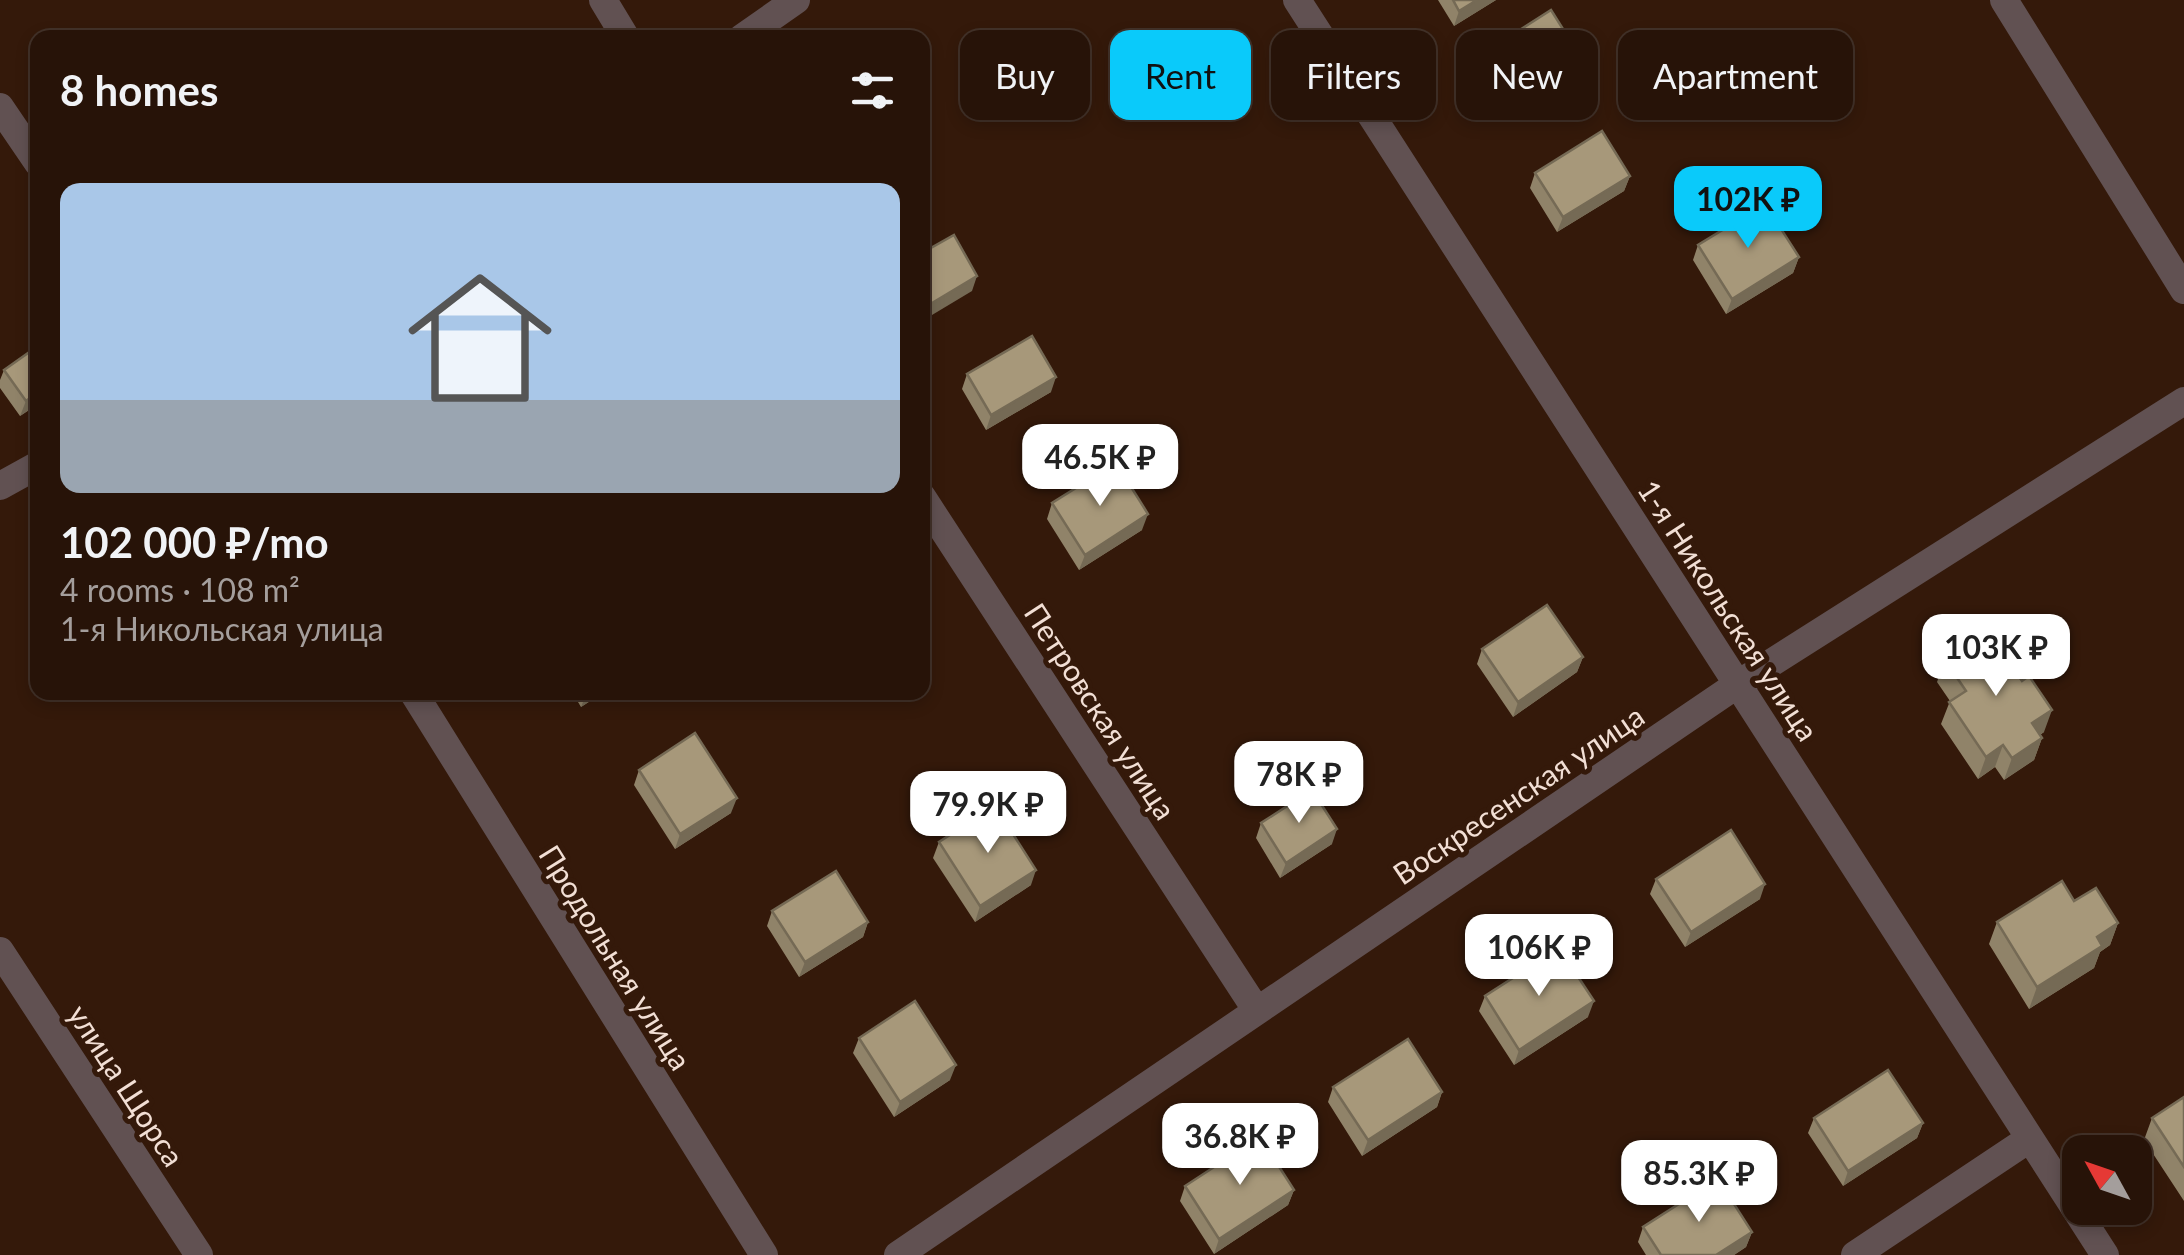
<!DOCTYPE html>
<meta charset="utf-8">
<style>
body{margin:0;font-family:Lato,sans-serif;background:#2f1c12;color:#f1f3f6;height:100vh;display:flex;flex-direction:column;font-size:38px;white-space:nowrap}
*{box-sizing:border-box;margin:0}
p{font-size:32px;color:#a49e9c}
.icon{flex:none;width:55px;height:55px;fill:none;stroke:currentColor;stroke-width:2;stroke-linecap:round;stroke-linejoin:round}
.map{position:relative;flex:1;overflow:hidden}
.drawer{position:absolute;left:30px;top:30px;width:900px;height:670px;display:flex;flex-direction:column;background:#271308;border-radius:20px;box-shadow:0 5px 15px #0003,0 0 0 2px #433229}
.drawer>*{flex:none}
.guide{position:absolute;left:960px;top:30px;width:950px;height:90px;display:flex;gap:20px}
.needle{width:65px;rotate:310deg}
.buttons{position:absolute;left:2062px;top:1135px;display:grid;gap:20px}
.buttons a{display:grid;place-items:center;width:90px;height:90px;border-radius:20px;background:#271308;box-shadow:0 5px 15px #0003,0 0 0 2px #433229;font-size:50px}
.price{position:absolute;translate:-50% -85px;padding:0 22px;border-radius:20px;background:#fff;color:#222;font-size:32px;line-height:65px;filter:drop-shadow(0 2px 5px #0008)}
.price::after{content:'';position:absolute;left:50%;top:60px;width:30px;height:22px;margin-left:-15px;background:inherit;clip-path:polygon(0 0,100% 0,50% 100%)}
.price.active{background:#0acafa;color:#111}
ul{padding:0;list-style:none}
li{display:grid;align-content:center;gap:20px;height:530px;padding:0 30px}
li span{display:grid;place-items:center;height:310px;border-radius:20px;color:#555}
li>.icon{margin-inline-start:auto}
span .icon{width:180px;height:180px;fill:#fffc;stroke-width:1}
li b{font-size:42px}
h2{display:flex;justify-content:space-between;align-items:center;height:120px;padding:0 30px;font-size:42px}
.chip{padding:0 35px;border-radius:20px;background:#271308;box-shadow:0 5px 15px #0003,0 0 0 2px #433229;font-size:35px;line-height:90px}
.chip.active{background:#0acafa;color:#111}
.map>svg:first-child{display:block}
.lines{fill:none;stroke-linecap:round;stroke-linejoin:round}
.minor{stroke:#615152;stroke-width:28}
.wall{fill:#908369}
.shaded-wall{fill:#756a55}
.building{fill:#a7987a;stroke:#756a55;stroke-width:2.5}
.labels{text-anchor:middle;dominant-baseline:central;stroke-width:10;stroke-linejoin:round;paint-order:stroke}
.street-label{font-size:30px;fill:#f2dfd5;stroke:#34190a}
</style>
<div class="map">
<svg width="2184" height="1255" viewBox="0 0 2184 1255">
<rect width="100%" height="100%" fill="#34190a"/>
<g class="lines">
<path class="minor" d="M603 0 626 38
M1297 0 2105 1255
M2004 0 2184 290
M742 38 796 0
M0 107 38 163
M0 486 38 465
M922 497 1257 1011
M413 692 764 1255
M0 951 199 1255
M898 1255 1738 684 2184 401
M1855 1255 2029 1139"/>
</g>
<path class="wall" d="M1438 0H1496L1454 26Z
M1485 52 1579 79 1512 120 1480 67Z
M1535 173 1630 176 1624 191 1557 232 1530 188Z
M1698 245 1799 257 1793 273 1726 314 1693 260Z
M38 346V404L20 416 0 388V380L4 370Z
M967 374 1051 392 986 430 962 389Z
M1052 503 1142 530 1079 570 1047 519Z
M1482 649 1583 657 1577 672 1513 717 1477 664Z
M1945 660 2044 732 2040 735 2042 738 2034 760 2004 780 1995 767 1978 779 1941 724 1950 701 1937 682Z
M572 692H604L581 707Z
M639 770 731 813 675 849 634 785Z
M1261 823 1332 844 1280 878 1256 838Z
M939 842 1031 885 975 922 933 858Z
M1656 879 1760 899 1685 947 1650 894Z
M2074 901 2118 923 2110 945 2100 952 2094 968 2029 1009 1989 944 1997 922Z
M772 911 868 922 863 937 799 977 767 926Z
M1485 996 1588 1017 1514 1065 1479 1011Z
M859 1038 950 1080 894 1117 853 1053Z
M1333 1087 1442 1092 1437 1107 1362 1156 1328 1102Z
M2184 1097V1201L2144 1140 2152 1118Z
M1814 1118 1923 1123 1917 1138 1843 1186 1808 1133Z
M1185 1186 1294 1190 1288 1205 1214 1254 1180 1201Z
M1643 1227 1752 1232 1746 1247 1734 1255H1646L1638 1242Z"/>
<path class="shaded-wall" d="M1477 0H1496L1454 26 1459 11Z
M1585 64 1579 79 1512 120 1518 105Z
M1630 176 1624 191 1557 232 1563 217Z
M1799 257 1793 273 1726 314 1732 299Z
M977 276 972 291 922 321V309Z
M1056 377 1051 392 986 430 991 415Z
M38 392V404L20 416 26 401Z
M1148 514 1142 530 1079 570 1085 555Z
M1583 657 1577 672 1513 717 1518 702Z
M587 692H604L581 707Z
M2052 710 2044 732 2024 745 2032 723Z
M2042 738 2034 760 2004 780 2012 758Z
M2003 745 1995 767 1978 779 1986 757Z
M737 798 731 813 675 849 680 834Z
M1337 829 1332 844 1280 878 1286 863Z
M1036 870 1031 885 975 922 980 906Z
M1765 884 1760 899 1685 947 1691 932Z
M868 922 863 937 799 977 805 962Z
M2118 923 2110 945 2100 952 2094 968 2029 1009 2037 987 2097 937Z
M1594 1001 1588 1017 1514 1065 1519 1050Z
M956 1065 950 1080 894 1117 900 1102Z
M1442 1092 1437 1107 1362 1156 1368 1140Z
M1923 1123 1917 1138 1843 1186 1848 1171Z
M1294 1190 1288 1205 1214 1254 1219 1239Z
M1752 1232 1746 1247 1734 1255H1716Z"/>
<path class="building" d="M1453 0H1477L1459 11Z
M1551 10 1585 64 1518 105 1485 52Z
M1602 131 1630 176 1563 217 1535 173Z
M1765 204 1799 257 1732 299 1698 245Z
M954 235 977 276 922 309V253Z
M1032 336 1056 377 991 415 967 374Z
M38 346V392L26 401 4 370Z
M1116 463 1148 514 1085 555 1052 503Z
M1547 605 1583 657 1518 702 1482 649Z
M1988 631 2022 681 2029 676 2052 710 2032 723 2042 738 2012 758 2003 745 1986 757 1949 702 1966 691 1945 660Z
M695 733 737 798 680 834 639 770Z
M1312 790 1337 829 1286 863 1261 823Z
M995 806 1036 870 980 906 939 842Z
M1731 830 1765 884 1691 932 1656 879Z
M836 871 868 922 805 962 772 911Z
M2062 881 2074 901 2096 888 2118 923 2097 937 2102 946 2037 987 1997 922Z
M1559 948 1594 1001 1519 1050 1485 996Z
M915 1001 956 1065 900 1102 859 1038Z
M1408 1039 1442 1092 1368 1140 1333 1087Z
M1888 1070 1923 1123 1848 1171 1814 1118Z
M2184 1097V1167L2152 1118Z
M1260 1137 1294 1190 1219 1239 1185 1186Z
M1718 1179 1752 1232 1716 1255H1661L1643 1227Z"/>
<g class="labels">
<g class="street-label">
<text transform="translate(1729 610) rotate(57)">1-я Никольская улица</text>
<text transform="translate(1101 711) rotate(57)">Петровская улица</text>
<text transform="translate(1518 794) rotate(-34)">Воскресенская улица</text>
<text transform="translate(616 957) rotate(58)">Продольная улица</text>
<text transform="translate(127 1085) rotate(57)">улица Щорса</text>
</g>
</g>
</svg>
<div class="buttons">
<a><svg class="needle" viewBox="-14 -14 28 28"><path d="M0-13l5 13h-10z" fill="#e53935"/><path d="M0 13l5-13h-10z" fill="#a49e9c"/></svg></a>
</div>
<b class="price active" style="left:1748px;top:251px">102K ₽</b>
<b class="price" style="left:1100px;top:509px">46.5K ₽</b>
<b class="price" style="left:1996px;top:699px">103K ₽</b>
<b class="price" style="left:1299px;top:826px">78K ₽</b>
<b class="price" style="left:988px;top:856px">79.9K ₽</b>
<b class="price" style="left:1539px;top:999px">106K ₽</b>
<b class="price" style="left:1240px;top:1188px">36.8K ₽</b>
<b class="price" style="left:1699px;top:1225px">85.3K ₽</b>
<div class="guide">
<a class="chip">Buy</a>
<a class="chip active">Rent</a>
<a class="chip">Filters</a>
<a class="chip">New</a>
<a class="chip">Apartment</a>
</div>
<section class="drawer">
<h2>8 homes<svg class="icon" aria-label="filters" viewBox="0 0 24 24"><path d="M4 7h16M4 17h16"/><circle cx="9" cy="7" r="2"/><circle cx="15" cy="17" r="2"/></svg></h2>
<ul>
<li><span style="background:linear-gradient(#a9c7e8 70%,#9aa5b1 0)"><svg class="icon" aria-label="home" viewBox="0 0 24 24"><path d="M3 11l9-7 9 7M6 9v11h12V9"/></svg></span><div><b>102 000 ₽/mo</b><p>4 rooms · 108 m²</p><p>1-я Никольская улица</p></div></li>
</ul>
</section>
</div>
